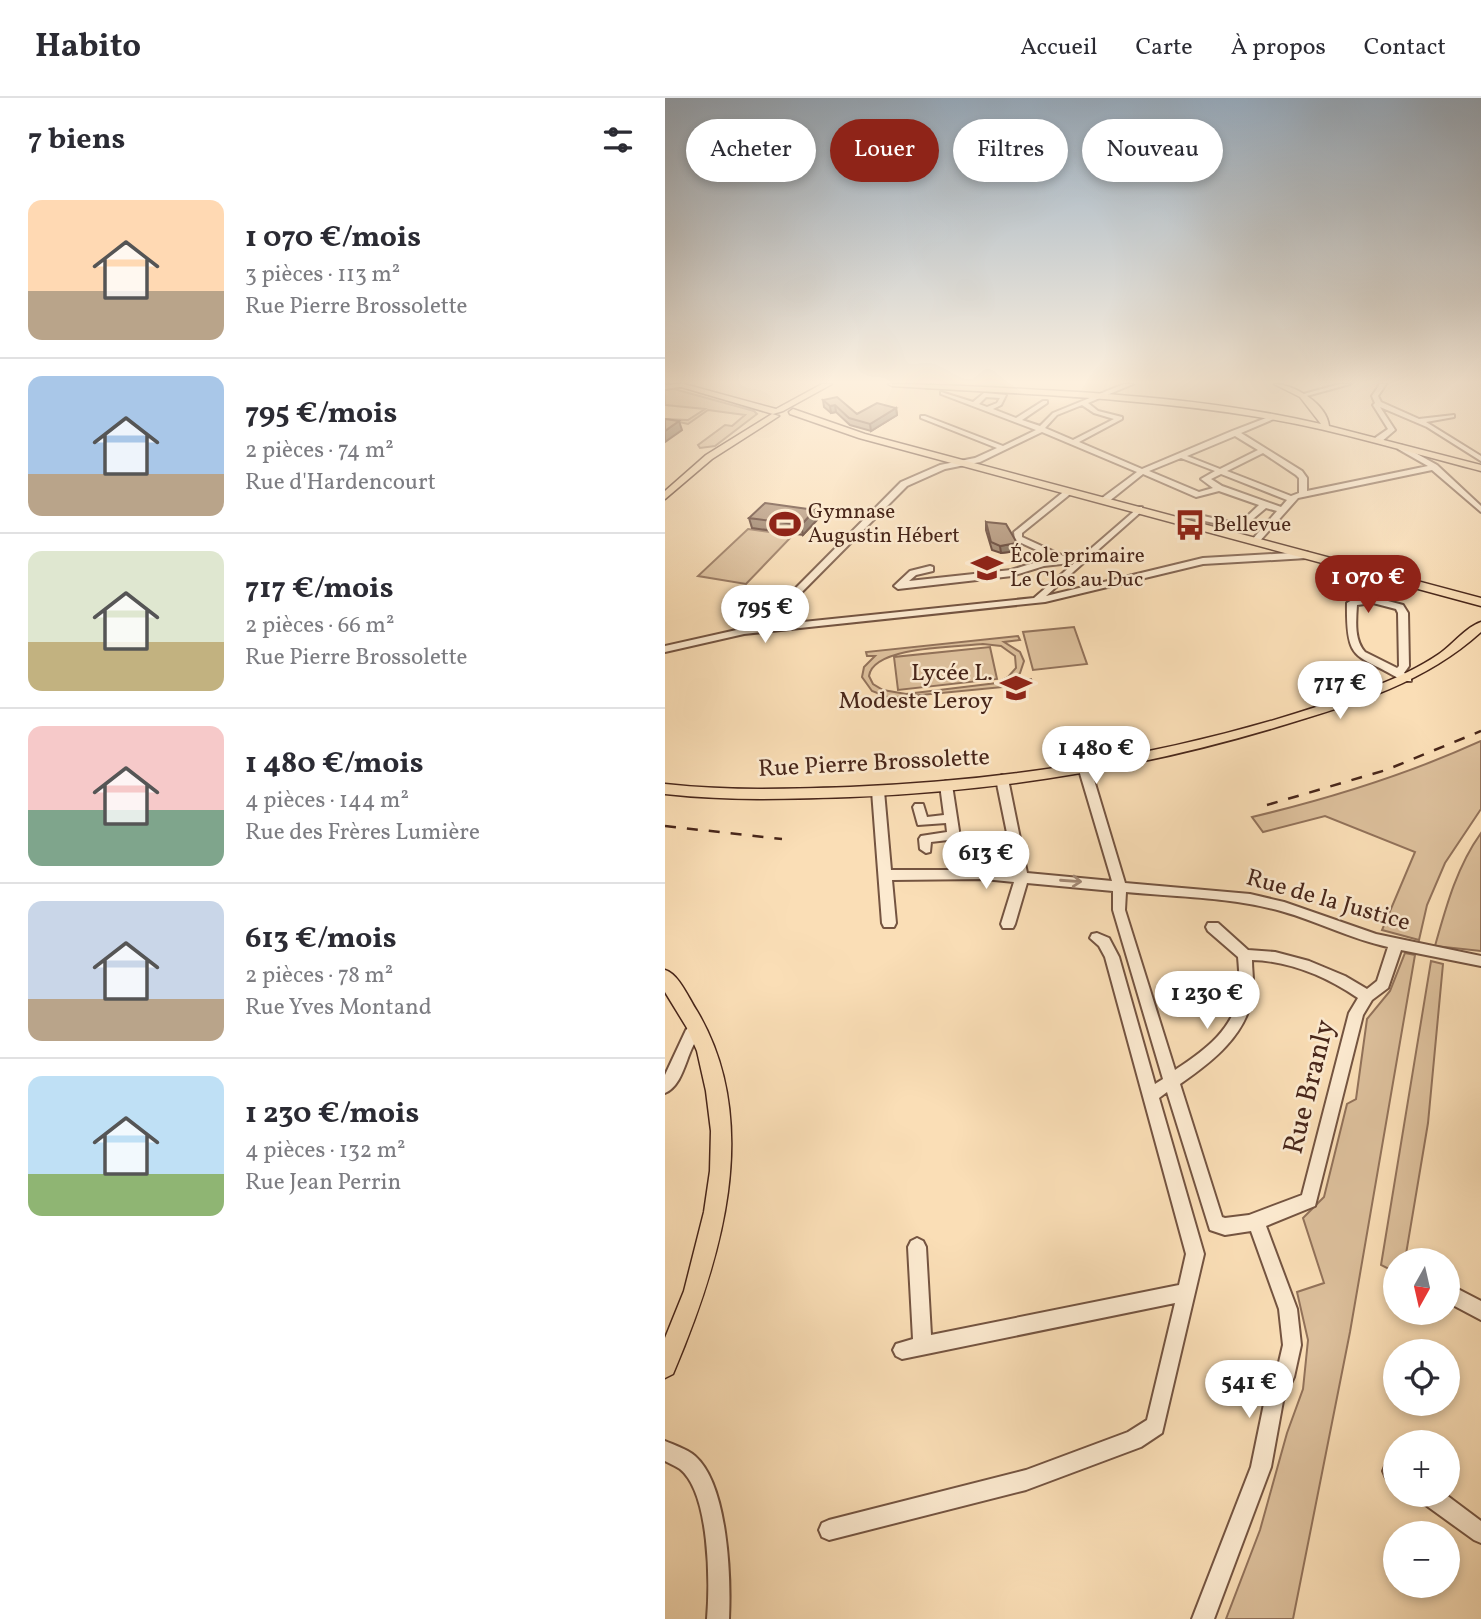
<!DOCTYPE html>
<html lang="fr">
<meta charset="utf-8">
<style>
body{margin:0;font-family:Vollkorn,serif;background:#f7f7f7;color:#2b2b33;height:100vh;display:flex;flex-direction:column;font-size:26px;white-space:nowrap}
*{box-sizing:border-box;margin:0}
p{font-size:23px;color:#7c7c81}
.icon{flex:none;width:38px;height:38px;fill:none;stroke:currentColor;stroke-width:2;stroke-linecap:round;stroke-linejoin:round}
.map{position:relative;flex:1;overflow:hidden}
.panel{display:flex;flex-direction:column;background:#fff;width:665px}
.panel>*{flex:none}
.hud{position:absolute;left:21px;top:21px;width:665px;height:63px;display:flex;gap:14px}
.needle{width:46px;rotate:188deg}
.buttons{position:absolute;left:718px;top:1150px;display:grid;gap:14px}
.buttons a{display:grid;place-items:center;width:77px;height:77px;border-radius:50%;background:#fff;box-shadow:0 4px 10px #0003;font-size:35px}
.price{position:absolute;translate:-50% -60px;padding:0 16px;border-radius:24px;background:#fff;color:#222;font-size:23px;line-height:46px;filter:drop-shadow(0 2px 4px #0008)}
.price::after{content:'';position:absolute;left:50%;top:42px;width:21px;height:16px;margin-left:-10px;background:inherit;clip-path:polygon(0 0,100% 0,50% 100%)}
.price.on{background:#8f2418;color:#fff}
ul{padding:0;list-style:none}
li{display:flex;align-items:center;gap:21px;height:175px;padding:0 28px}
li+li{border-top:2px solid #e1e1e2}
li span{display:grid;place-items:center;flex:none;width:196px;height:140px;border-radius:14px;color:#555}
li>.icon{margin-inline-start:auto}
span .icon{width:84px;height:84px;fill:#fffc;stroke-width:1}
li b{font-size:30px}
h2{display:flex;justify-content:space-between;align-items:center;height:84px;padding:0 28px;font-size:30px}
.pill{padding:0 24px;border-radius:32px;background:#fff;box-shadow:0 4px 10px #0003;font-size:24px;line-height:63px}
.pill.on{background:#8f2418;color:#fff}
header{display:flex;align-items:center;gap:42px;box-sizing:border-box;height:98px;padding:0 35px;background:#fff;border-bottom:2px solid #e1e1e2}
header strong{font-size:33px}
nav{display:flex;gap:38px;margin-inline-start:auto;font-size:24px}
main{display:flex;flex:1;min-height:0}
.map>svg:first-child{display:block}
.green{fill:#dcbf9b;stroke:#92725a;stroke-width:2;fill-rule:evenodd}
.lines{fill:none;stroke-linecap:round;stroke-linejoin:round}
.minor-casing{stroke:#745441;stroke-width:4}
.major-casing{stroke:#48261a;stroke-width:3}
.minor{fill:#fcead0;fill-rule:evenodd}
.major{fill:#fadeb6;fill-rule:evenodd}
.rail{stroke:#48261a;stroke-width:2.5;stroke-dasharray:11 11;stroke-linecap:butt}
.wall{fill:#8e735c;stroke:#48261a;stroke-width:2}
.shaded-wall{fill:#745e4b;stroke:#48261a;stroke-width:2}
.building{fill:#a5866b;stroke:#48261a;stroke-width:2}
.oneway{stroke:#a28875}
.labels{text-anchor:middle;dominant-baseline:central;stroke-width:5;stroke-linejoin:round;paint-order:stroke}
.far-poi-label{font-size:21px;fill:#48261a;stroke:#fcead0;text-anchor:start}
.poi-label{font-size:24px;fill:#48261a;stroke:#fcead0;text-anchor:end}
.street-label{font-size:24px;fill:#48261a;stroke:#fcead0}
.near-street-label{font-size:28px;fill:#48261a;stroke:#fcead0}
</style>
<header>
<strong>Habito</strong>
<nav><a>Accueil</a><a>Carte</a><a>À propos</a><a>Contact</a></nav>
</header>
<main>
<section class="panel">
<h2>7 biens<svg class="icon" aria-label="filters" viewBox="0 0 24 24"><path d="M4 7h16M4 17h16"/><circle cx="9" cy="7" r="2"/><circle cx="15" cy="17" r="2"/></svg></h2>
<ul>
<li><span style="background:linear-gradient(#ffd9b3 65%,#b9a48a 0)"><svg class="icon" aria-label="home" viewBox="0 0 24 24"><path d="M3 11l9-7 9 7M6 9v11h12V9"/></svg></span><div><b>1 070 €/mois</b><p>3 pièces · 113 m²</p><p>Rue Pierre Brossolette</p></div></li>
<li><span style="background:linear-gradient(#a9c7e8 70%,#b9a48a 0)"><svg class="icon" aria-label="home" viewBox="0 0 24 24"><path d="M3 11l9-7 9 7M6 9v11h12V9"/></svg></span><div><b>795 €/mois</b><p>2 pièces · 74 m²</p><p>Rue d'Hardencourt</p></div></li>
<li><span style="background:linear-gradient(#dfe7d0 65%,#c2b280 0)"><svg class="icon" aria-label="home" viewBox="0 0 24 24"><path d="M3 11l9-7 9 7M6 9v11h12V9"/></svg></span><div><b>717 €/mois</b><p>2 pièces · 66 m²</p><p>Rue Pierre Brossolette</p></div></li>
<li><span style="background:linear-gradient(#f6c9c9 60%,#7fa58c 0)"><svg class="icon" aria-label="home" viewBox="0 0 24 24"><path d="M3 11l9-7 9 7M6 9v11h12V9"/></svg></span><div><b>1 480 €/mois</b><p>4 pièces · 144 m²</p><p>Rue des Frères Lumière</p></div></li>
<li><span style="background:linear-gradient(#c9d6e8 70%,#b9a48a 0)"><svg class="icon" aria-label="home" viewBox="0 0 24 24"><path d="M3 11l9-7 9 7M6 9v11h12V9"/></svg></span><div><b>613 €/mois</b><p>2 pièces · 78 m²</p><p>Rue Yves Montand</p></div></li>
<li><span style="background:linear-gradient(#bfe0f5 70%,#8fb573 0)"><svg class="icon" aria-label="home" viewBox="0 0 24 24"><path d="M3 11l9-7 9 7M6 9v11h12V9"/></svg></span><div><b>1 230 €/mois</b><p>4 pièces · 132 m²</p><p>Rue Jean Perrin</p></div></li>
</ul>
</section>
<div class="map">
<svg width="816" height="1521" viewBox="0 0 816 1521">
<rect width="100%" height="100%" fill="#fadeb6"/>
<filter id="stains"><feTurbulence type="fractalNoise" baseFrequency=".00286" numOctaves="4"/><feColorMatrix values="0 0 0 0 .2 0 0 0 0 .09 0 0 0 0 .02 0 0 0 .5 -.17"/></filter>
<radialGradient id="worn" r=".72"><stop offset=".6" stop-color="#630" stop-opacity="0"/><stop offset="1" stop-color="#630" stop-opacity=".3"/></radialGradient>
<path class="green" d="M9 291 89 313 92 316 50 348 35 350 33 347 60 327 67 328 80 317 43 312 23 326 0 321 23 322 40 311 0 307V292Z
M83 431 128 437 81 486 33 478Z
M409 529 422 566 368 572 358 534Z
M353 538 355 542 339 544 355 554 359 563 355 575 348 583 366 581 368 586 225 600 207 593 197 579 199 569 210 558H202L201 554ZM318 546 336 548 350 558 351 570 343 579 332 585 241 596 218 592 208 586 204 578C208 548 292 549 318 546Z
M325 549 332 581 233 592 229 559Z
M816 643V711L780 765 762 807 754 842 717 832 750 754 660 718 598 734 587 719C667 700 741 677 816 643Z
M816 735V853L770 848C781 809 792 768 816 735Z
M740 855 750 857 685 1234 628 1521H561L595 1432 622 1335 638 1291 643 1242 632 1194 659 1185 638 1120 659 1099 682 1006 691 1001 702 921 725 893Z
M766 863 778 866 763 1025 740 1162H730V1174L716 1167Z"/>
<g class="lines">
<defs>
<path id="minor" d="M459 286H468L423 305 433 313 457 319V321L414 344 477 371 567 333 609 317 612 319 611 320 576 335 637 373 642 380V393L763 368 733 351V347H736L772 367 816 408V414L767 372 633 400 593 445H590L586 443 612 413 601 410 576 431 522 419V415H525L574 426 594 407 554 393 531 399 478 376 443 404H437V400L472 374 377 334 315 364 280 371 242 388 127 504 91 529 369 500 474 409H477V413L381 498 538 460 642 454 646 457 642 460 538 466 380 504 79 536 0 554V548L76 531 121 500 236 384 275 367 310 360 332 350 256 320V318H260L338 348 371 332 276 296V294L308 304 319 295 341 297 336 307 328 311 351 320 378 303H382V305L357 322 375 328 388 315ZM321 299 335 300 332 305 322 309 314 306ZM417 307 429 315 449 321 408 342 380 330 392 317ZM570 338 593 352 555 371 522 358ZM598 355 631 377 634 380V395L626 398 562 373ZM516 360 550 373 536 381 548 390 534 394 484 373ZM556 376 622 402 616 409 557 388 546 381Z
M675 286H685L638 299 635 297Z
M715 286H721L713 298 716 304 754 321 789 317V319L761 324 816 358V363L762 329 715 309 730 332 716 344H710V340L723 331 708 307 710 305 707 298Z
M0 287 18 286 21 288 0 291Z
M402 391 409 393 357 435V439L405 461V465L379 468 347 478 233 491 229 488 245 473 265 468 268 469V473L251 477 244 483 346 472 378 462 391 461 350 442 349 434Z
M708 499 738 507 743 515 744 568 739 575 746 579V583H738C692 554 681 568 682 505L687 502ZM708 505 731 511 733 515 734 568 732 570 700 554C689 542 691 523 692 507Z
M420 668 426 672 460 785 585 796 619 804 711 836 816 858V868L736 852 723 890 707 902 698 917 650 1108 601 1128 632 1211 636 1247 629 1279 618 1303 606 1369 549 1521H527L586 1369 600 1301 611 1277 618 1247 614 1211 586 1133 560 1137 545 1132 502 994 494 1000 539 1156 497 1335 476 1349 361 1392 164 1442 157 1439 154 1432 157 1425 164 1422 361 1372 463 1334 482 1322 510 1205 237 1261 231 1258 228 1252 231 1246 248 1241 243 1149 246 1143 252 1140 258 1143 261 1149 266 1237 514 1187 521 1156 440 859 434 848 425 840 427 836 432 835 444 840 454 859 490 986 498 981 448 812V793L362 785 350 826 348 830H338L336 826 349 784 319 781 227 782 231 825 229 829H219L217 825 207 693 209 690H217L219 693 226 772H287L283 742 266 744 265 754 261 755 255 751 254 741 256 738 282 734 281 725 253 727 248 709 250 706H258L262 719 279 717 275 687 281 683 287 687 300 772 350 774 331 681 337 677 343 681 362 775 447 783 414 672ZM461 794C512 799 566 799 616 813 652 823 686 841 723 849L712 883 702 891 680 878 644 863 610 854 583 852 553 825H543L541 829 543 833 573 859C574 870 575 882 574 893 571 930 539 953 510 972L460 812ZM587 862C625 863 662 879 693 900L684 915 637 1097 584 1117 560 1120 557 1119 515 986C547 964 582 937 588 895 589 885 587 873 587 862Z
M32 924 37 926 39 930C35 937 30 943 27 950 20 965 16 988 0 995V977L21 932 27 926Z
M787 1188 816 1203V1222L782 1204V1190Z
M0 1343C9 1347 22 1351 30 1358 63 1387 66 1480 64 1521H42C45 1485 45 1395 15 1371 11 1368 5 1366 0 1363Z
M728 1363 730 1364V1384L721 1380 718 1373 721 1366Z
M752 1396H780L816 1423V1445L809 1442 755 1403Z"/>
<path id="major" d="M6 286H19L111 311 157 286H167L118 313 108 316Z
M223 286C280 286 337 290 395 293 482 298 570 306 656 326L635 299 609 286C629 286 662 306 664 328L816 367V373C742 354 669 331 593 319 472 299 349 296 227 288Z
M128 311 200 336 816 500V508L194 340 125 316 124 314Z
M107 316 114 318 47 361 0 401V393L41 357Z
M816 524V534C761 584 692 605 622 626 480 670 334 693 185 699 123 701 61 703 0 696V686C61 693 123 691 185 689 361 682 537 652 703 591 727 582 752 571 774 556 787 547 801 529 816 524Z
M0 872C14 876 24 901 32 913 99 1026 55 1165 8 1276L0 1280V1240L19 1193 39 1114 45 1073 46 1033 41 993 32 953 22 930 0 894Z"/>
</defs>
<use href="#minor" class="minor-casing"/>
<use href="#major" class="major-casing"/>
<use href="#minor" class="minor"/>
<use href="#major" class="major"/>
<path class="rail" d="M602 707 721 672 816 633
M0 728 117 741"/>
</g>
<path class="wall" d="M158 302 192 316 231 310 232 317 206 333 185 327 171 314 166 315 159 309Z
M84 420 152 422 138 437 87 430Z
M321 424 352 445 353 453 336 455 327 452 321 432Z"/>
<path class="shaded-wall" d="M170 307 171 314 166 315 165 308Z
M231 310 232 317 206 333 205 326Z
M14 323 17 332 0 344V333Z
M150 412 152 422 138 437 136 427Z
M352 445 353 453 336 455 335 448Z"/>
<path class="building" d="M172 299 192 316 212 305 231 310 205 326 184 320 170 307 165 308 158 302Z
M0 321 14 323 0 333Z
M100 405 150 412 136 427 84 420Z
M321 424 341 426 352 445 335 448 326 444Z"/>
<defs><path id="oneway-shaft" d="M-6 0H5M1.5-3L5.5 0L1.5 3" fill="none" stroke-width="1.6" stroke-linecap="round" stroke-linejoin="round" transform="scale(1.75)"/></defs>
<use class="oneway" href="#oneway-shaft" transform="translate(406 783) rotate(4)"/>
<linearGradient id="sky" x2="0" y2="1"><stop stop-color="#97acbf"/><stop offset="0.57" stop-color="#fdf0de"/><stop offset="1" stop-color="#fdf0de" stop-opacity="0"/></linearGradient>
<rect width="816" height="499" fill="url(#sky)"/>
<defs>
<symbol id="stadium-bare" viewBox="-9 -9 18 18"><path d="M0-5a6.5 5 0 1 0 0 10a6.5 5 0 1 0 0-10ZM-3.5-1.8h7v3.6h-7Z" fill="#8f2418" stroke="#fcead0" stroke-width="2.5" paint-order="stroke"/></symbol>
<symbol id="bus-bare" viewBox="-9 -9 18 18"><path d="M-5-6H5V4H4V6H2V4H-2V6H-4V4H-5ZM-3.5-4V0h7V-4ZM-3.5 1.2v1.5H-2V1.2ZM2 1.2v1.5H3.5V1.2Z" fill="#8f2418" stroke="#fcead0" stroke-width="2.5" paint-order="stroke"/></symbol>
<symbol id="school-bare" viewBox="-9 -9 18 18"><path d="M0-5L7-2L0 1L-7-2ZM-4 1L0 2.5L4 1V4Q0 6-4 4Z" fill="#8f2418" stroke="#fcead0" stroke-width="2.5" paint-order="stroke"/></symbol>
</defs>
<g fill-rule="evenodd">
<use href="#stadium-bare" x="98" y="404" width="44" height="44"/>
<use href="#bus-bare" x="503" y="405" width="44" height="44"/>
<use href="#school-bare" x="300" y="448" width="44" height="44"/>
<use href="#school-bare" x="329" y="568" width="44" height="44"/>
</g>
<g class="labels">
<g class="far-poi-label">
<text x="143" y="414">Gymnase<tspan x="143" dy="24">Augustin Hébert</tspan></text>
<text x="548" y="427">Bellevue</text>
<text x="345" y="458">École primaire<tspan x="345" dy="24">Le Clos au Duc</tspan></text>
</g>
<g class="poi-label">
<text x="328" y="576">Lycée L.<tspan x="328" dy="28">Modeste Leroy</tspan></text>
</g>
<g class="street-label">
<text transform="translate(209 666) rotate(-3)">Rue Pierre Brossolette</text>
<text transform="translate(663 803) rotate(16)">Rue de la Justice</text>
</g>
<g class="near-street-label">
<text transform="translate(645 989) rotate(-76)">Rue Branly</text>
</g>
</g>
<rect width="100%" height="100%" filter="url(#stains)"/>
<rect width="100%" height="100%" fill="url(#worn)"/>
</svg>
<div class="buttons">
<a><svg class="needle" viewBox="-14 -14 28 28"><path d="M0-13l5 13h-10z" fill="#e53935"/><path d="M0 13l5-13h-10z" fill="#7c7c81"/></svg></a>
<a><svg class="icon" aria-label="locate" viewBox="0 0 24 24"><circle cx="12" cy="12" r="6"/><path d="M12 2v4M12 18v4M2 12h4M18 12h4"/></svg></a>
<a>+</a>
<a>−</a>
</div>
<b class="price on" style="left:703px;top:517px">1 070 €</b>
<b class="price" style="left:100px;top:547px">795 €</b>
<b class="price" style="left:675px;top:623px">717 €</b>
<b class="price" style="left:431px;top:688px">1 480 €</b>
<b class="price" style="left:321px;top:793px">613 €</b>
<b class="price" style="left:542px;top:933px">1 230 €</b>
<b class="price" style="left:584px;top:1322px">541 €</b>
<div class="hud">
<a class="pill">Acheter</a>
<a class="pill on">Louer</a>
<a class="pill">Filtres</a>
<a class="pill">Nouveau</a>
</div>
</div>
</main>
